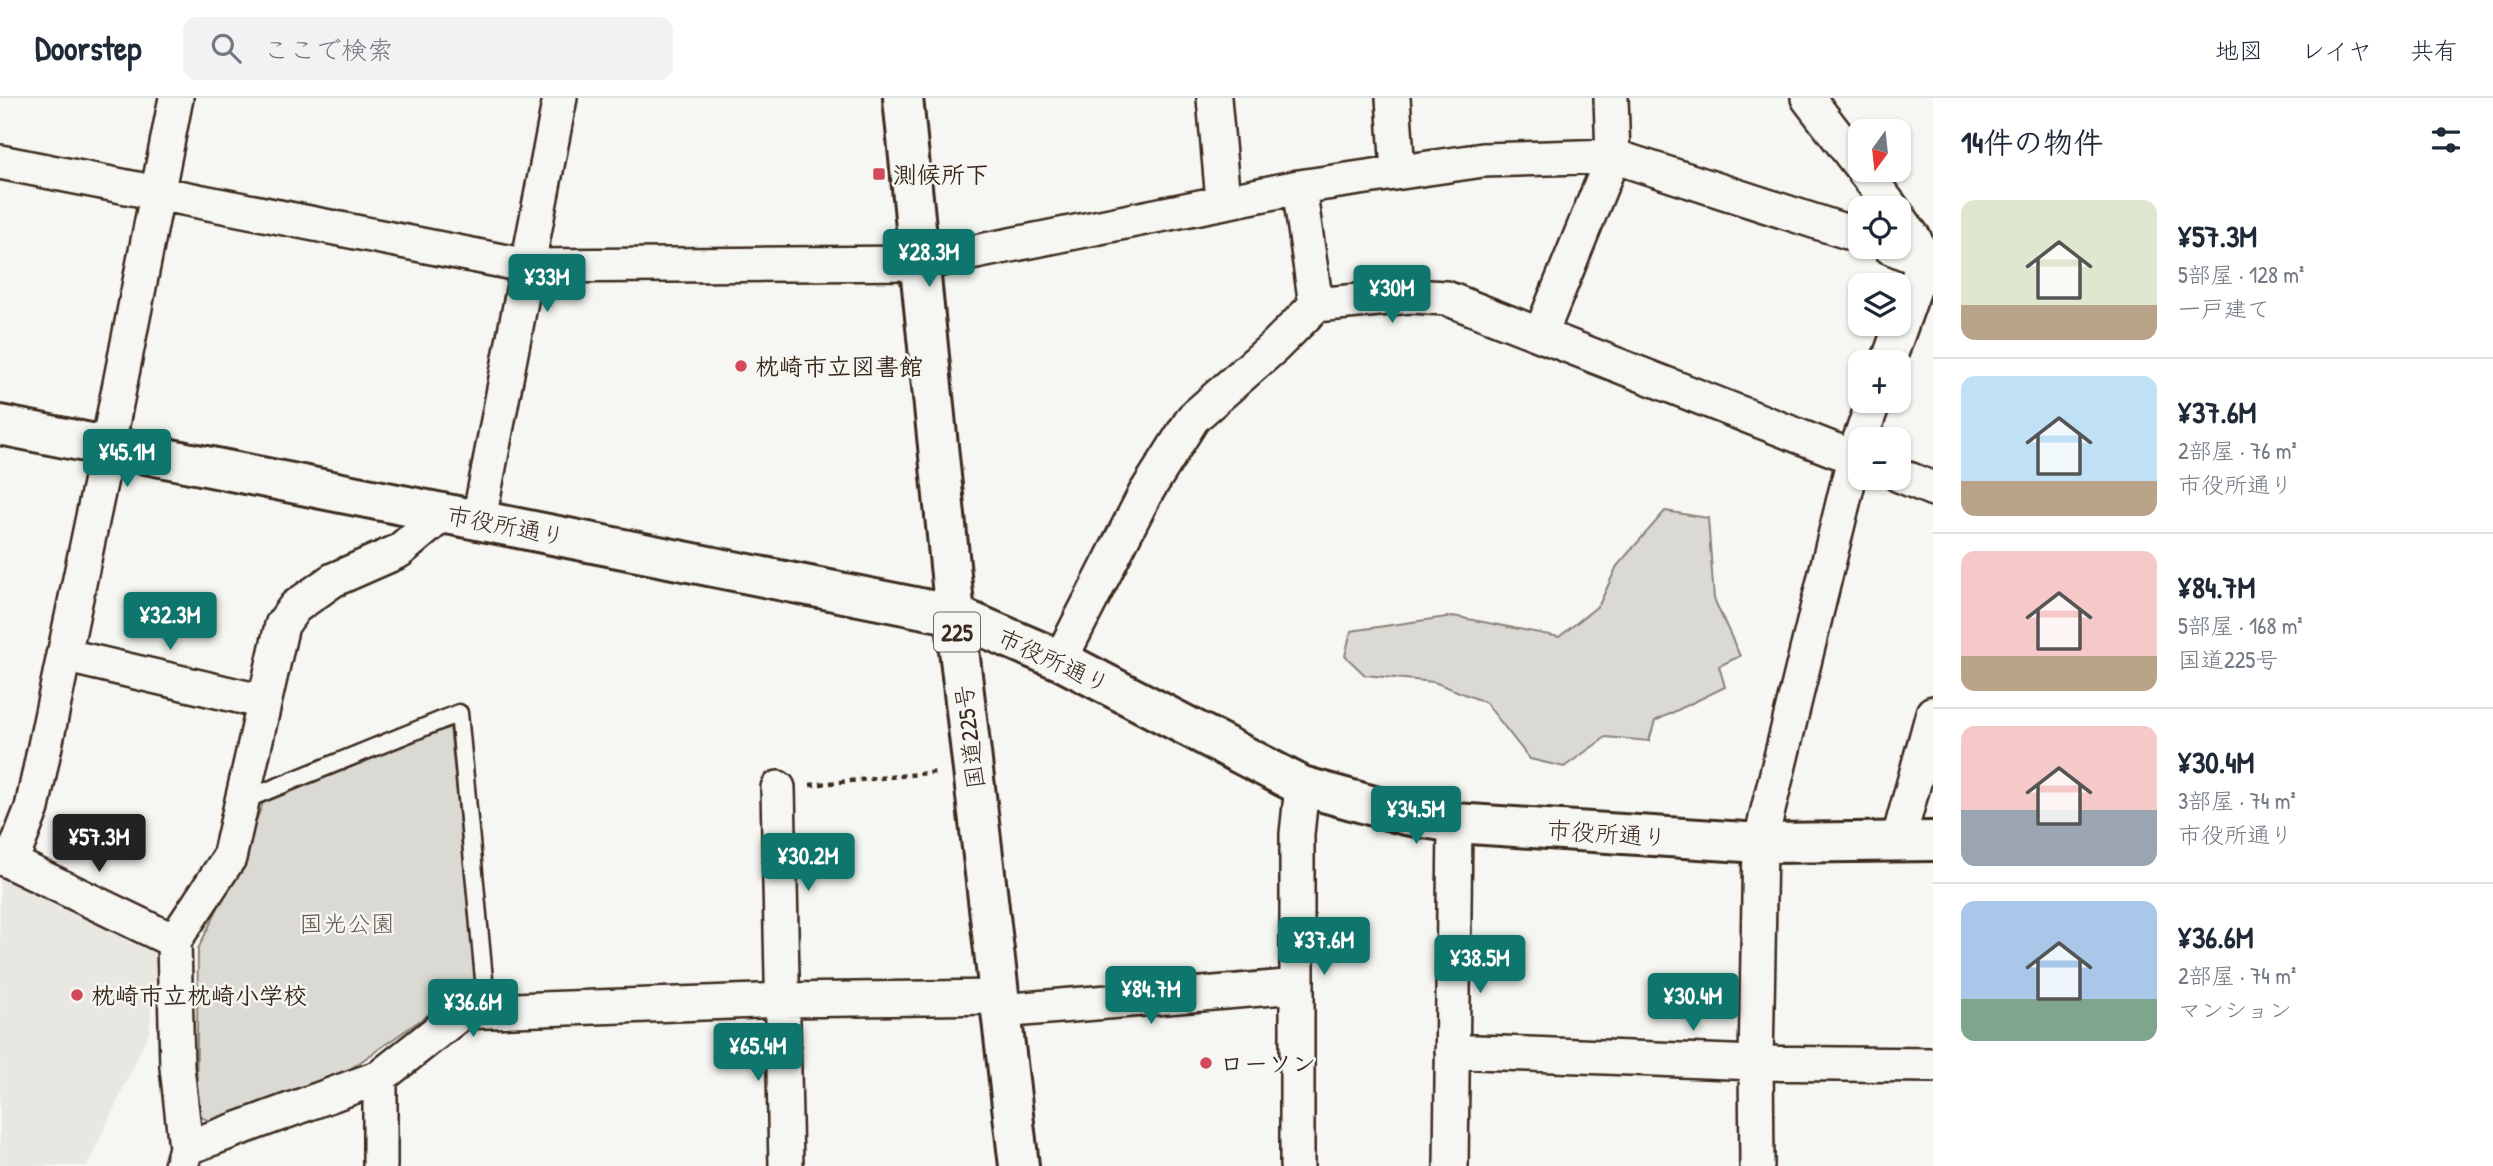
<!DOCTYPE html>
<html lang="ja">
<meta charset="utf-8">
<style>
body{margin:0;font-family:"Patrick Hand","Klee One",sans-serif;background:#f2f2f3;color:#1f2937;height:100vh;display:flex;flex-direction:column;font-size:26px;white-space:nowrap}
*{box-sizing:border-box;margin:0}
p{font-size:23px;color:#747a83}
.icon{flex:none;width:38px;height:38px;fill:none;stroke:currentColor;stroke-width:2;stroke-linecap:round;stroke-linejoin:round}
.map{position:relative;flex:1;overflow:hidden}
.side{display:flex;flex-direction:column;background:#fff;width:560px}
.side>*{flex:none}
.needle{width:46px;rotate:195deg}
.buttons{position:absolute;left:1848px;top:21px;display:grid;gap:14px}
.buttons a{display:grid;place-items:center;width:63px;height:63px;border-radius:14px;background:#fff;box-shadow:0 2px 5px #0004;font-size:35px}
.price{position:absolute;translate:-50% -60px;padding:0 16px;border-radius:7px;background:#0f766e;color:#fff;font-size:23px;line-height:46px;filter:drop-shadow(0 2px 4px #0008)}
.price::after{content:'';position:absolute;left:50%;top:42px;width:21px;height:16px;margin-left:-10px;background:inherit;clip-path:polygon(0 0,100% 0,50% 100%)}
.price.current{background:#222;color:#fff}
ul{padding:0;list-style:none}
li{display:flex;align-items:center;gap:21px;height:175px;padding:0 28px}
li+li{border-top:2px solid #e0e1e3}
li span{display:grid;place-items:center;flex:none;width:196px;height:140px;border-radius:14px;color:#555}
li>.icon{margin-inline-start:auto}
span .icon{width:84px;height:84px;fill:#fffc;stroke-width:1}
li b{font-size:30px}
h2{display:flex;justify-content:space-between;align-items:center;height:84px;padding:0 28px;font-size:30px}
header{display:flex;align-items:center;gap:42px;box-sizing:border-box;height:98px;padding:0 35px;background:#fff;border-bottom:2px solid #e0e1e3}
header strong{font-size:33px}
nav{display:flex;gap:38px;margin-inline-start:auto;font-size:24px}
.search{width:490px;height:63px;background:#f2f2f3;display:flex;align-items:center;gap:18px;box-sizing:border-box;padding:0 24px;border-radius:14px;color:#747a83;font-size:26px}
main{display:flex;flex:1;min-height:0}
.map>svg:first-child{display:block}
.built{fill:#e8e7e2}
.green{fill:#dad9d3;stroke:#8a8278;stroke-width:2}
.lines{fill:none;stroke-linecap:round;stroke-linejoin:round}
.service-casing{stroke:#3b2a1e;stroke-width:21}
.minor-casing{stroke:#3b2a1e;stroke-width:38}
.tertiary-casing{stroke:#3b2a1e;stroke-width:44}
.trunk-casing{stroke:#3b2a1e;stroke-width:44}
.path{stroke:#3b2a1e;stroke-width:4.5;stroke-dasharray:5 5;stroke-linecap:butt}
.service{stroke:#f6f6f2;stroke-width:16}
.minor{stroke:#f6f6f2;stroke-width:33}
.tertiary{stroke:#f6f6f2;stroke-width:38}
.trunk{stroke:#f6f6f2;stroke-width:38}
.poi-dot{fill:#d1495b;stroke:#f6f6f2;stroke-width:2.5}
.labels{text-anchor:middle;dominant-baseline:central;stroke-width:5;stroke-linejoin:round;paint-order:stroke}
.shield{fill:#f6f6f2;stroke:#73675e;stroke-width:2}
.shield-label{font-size:23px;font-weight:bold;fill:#3b2a1e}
.poi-label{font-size:24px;font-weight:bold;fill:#3b2a1e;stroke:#f6f6f2;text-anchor:start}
.street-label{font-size:24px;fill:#3b2a1e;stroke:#f6f6f2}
.park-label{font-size:24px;fill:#63564b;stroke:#f6f6f2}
</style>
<header>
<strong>Doorstep</strong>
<div class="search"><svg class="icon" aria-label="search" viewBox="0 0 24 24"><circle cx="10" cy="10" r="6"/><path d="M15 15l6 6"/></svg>ここで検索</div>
<nav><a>地図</a><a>レイヤ</a><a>共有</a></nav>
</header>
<main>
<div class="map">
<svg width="1933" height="1068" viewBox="0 0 1933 1068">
<rect width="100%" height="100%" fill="#f6f6f2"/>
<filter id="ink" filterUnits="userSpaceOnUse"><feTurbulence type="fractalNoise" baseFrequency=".0143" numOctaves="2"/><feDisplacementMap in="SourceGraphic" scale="14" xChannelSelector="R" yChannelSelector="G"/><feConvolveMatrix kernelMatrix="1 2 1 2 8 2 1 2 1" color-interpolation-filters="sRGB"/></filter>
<g filter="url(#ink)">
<path class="built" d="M0 781 15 785 149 846 157 859 149 935 87 1068H0Z"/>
<path class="green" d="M1665 413 1708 420 1714 501 1740 558 1719 568 1725 589 1655 623 1649 643 1606 639 1564 669 1530 661 1485 604 1434 584 1365 577 1345 558 1351 533 1453 518 1559 539 1599 507 1617 468Z
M450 629 477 895 451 901 340 978 214 1025 196 1017 198 851 241 762 263 705Z"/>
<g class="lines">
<defs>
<path id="service" d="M242 703 459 615 487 913"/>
<path id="minor" d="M1214 0 1223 103
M1393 0 1398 74
M1808 0 1860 68
M0 64 528 168 921 165 1299 89 1483 62 1613 58 1860 138
M1863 72 1892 110
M1299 89 1316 207
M1899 119 1914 140 1924 163 1930 165
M1541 235 1613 58 1611 0
M1888 264 1924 163 1890 149
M1860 341 1874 303
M1899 377 1933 391
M479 421 560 0
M63 557 264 604
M1060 562 1145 396 1193 320 1274 249 1316 207 1410 198 1446 200 1860 362
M778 690 786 1068
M1898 743 1933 615
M0 759 174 843
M11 764 32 710 108 347 176 0
M1001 913 1297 888
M1452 953 1756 965 1933 967
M186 1050 380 979 462 914 784 902 999 899
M181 1068 186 1050 177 969 174 843 229 760 282 527 295 509 333 482 399 453 444 415
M380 1068V979
M1297 1068V736L1302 688
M1451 1068 1455 725
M1757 1068 1756 965 1760 745 1854 360 1860 342"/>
<path id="tertiary" d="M0 327 955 517 1060 562 1302 688 1406 717 1455 725 1760 745 1933 743"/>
<path id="trunk" d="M903 0 955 517 1019 1068"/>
</defs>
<use href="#service" class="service-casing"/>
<use href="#minor" class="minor-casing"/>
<use href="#tertiary" class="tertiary-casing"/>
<use href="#trunk" class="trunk-casing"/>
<path class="path" d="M810 687 938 674"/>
<use href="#service" class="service"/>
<use href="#minor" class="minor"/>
<use href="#tertiary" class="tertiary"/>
<use href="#trunk" class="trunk"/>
</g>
</g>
<g class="poi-dot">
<rect x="872" y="69" width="14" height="14" rx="3.5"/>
<circle cx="741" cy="268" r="7"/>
<circle cx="77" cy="897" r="7"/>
<circle cx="1206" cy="965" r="7"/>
</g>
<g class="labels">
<rect class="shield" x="934" y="514.5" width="46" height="39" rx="5"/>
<g class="shield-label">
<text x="957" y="534">225</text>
</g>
<g class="poi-label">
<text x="893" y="76">測候所下</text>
<text x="755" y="268">枕崎市立図書館</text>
<text x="91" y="897">枕崎市立枕崎小学校</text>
<text x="1220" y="965">ローソン</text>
</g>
<g class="street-label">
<text transform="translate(506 427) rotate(11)">市役所通り</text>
<text transform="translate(1054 562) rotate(25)">市役所通り</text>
<text transform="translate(969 639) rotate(-97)">国道225号</text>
<text transform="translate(1607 735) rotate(4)">市役所通り</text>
</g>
<g class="park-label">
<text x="347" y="825">国光公園</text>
</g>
</g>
</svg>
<div class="buttons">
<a><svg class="needle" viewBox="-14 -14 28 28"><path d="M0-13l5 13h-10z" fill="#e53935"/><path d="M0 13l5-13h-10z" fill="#747a83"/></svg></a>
<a><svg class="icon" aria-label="locate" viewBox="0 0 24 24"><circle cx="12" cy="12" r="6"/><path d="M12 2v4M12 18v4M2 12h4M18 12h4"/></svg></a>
<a><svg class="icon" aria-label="layers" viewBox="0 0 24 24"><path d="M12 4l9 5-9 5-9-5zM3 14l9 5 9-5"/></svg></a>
<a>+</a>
<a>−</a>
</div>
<b class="price" style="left:929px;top:191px">¥28.3M</b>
<b class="price" style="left:547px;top:216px">¥33M</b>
<b class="price" style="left:1392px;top:227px">¥30M</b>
<b class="price" style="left:127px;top:391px">¥45.1M</b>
<b class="price" style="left:170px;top:554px">¥32.3M</b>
<b class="price" style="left:1416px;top:748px">¥34.5M</b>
<b class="price current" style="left:99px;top:776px">¥57.3M</b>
<b class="price" style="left:808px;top:795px">¥30.2M</b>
<b class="price" style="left:1324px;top:879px">¥37.6M</b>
<b class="price" style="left:1480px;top:897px">¥38.5M</b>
<b class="price" style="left:1151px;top:928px">¥84.7M</b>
<b class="price" style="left:1693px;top:935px">¥30.4M</b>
<b class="price" style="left:473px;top:941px">¥36.6M</b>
<b class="price" style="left:758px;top:985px">¥65.4M</b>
</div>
<section class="side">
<h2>14件の物件<svg class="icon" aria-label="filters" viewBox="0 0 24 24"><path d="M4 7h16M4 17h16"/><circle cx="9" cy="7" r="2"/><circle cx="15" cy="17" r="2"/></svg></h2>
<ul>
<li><span style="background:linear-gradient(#dfe7d0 75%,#b9a48a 0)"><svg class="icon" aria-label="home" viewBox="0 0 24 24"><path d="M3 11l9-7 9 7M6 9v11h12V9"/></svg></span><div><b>¥57.3M</b><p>5部屋 · 128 m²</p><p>一戸建て</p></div></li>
<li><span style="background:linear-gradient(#bfe0f5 75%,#b9a48a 0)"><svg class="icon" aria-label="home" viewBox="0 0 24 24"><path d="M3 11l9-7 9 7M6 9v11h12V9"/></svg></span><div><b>¥37.6M</b><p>2部屋 · 76 m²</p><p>市役所通り</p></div></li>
<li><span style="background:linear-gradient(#f6c9c9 75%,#b9a48a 0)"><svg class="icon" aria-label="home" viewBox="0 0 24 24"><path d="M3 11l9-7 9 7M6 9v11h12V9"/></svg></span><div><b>¥84.7M</b><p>5部屋 · 168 m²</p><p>国道225号</p></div></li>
<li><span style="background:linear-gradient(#f6c9c9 60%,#9aa5b1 0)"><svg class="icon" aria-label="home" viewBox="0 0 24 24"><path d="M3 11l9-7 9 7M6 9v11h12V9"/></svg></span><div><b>¥30.4M</b><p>3部屋 · 74 m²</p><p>市役所通り</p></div></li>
<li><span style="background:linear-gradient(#a9c7e8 70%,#7fa58c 0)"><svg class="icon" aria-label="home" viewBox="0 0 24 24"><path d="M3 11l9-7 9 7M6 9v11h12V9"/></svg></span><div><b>¥36.6M</b><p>2部屋 · 74 m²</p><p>マンション</p></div></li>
</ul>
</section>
</main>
